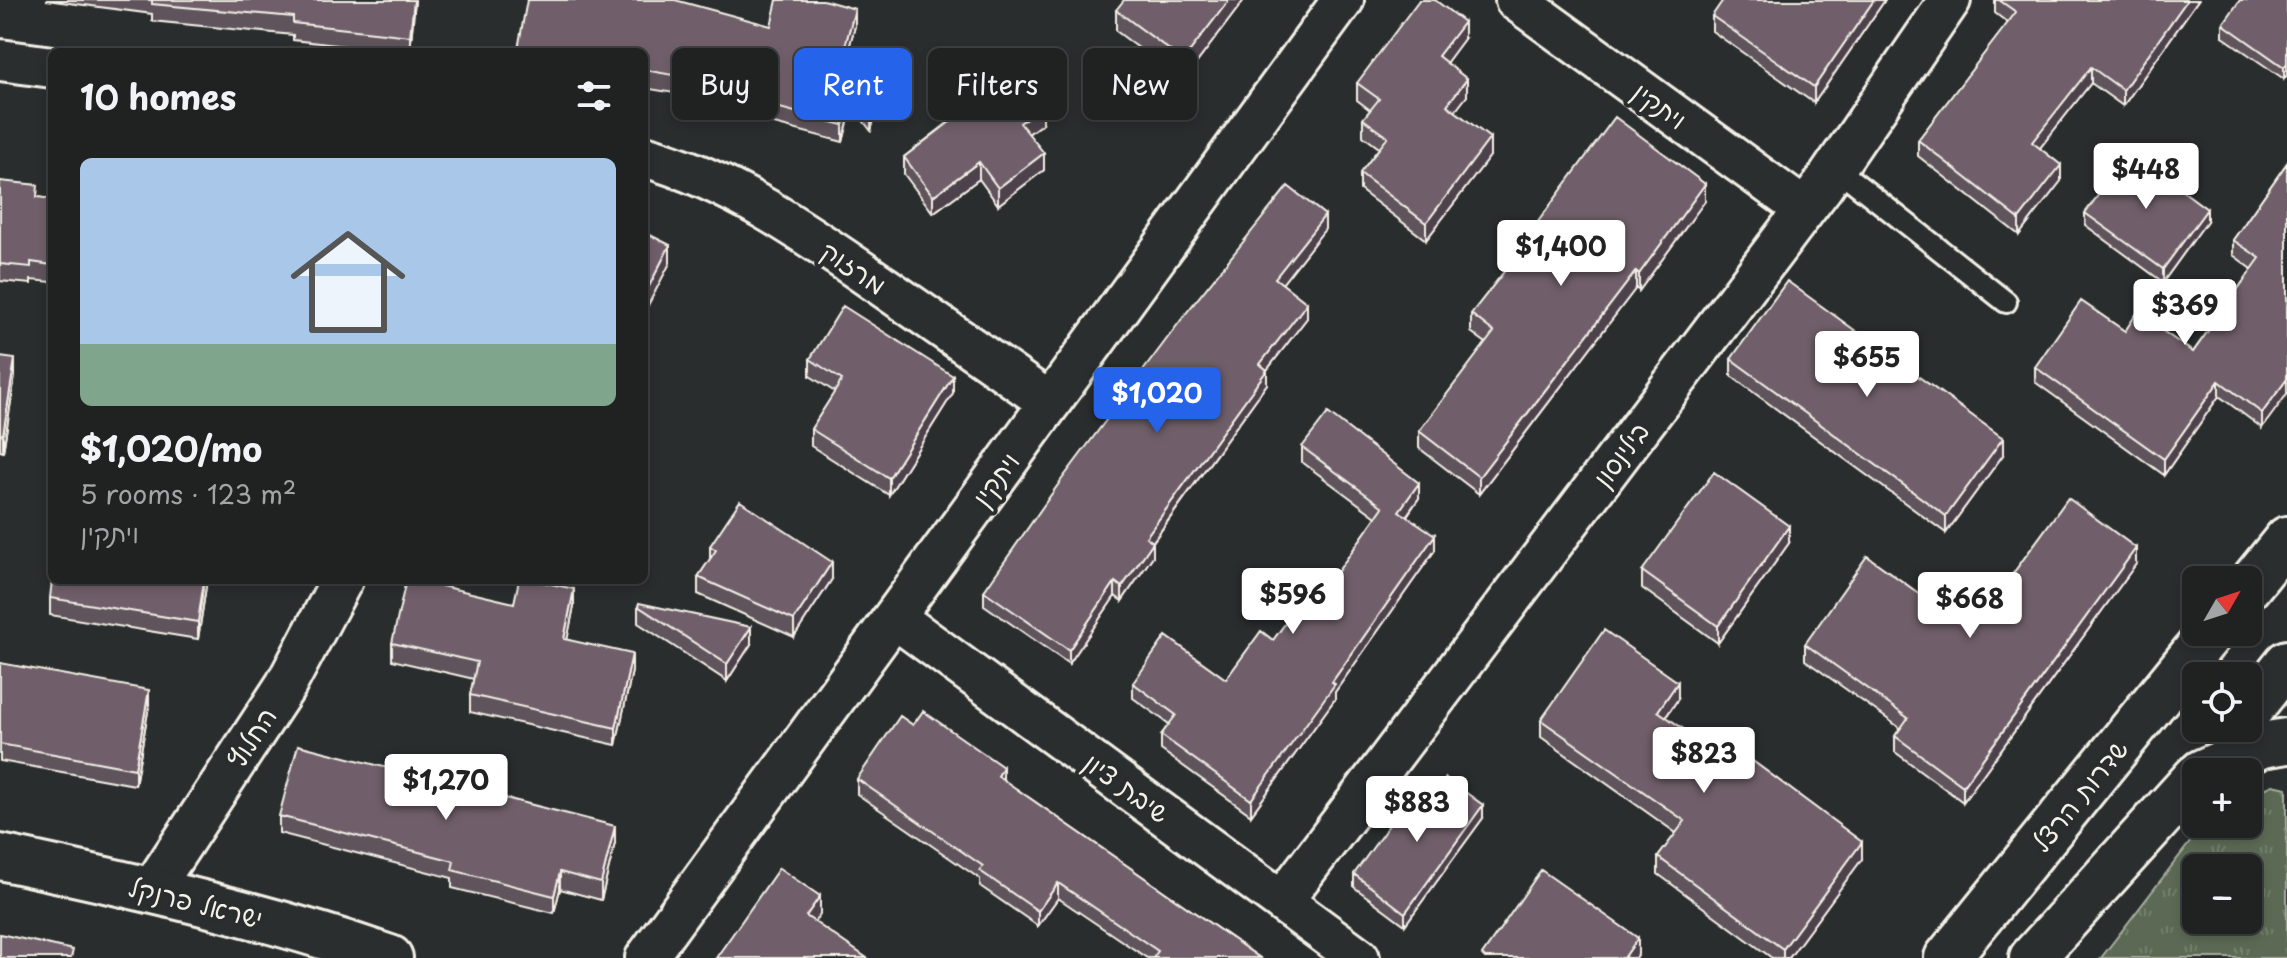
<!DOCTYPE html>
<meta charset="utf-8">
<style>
body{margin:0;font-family:"Playpen Sans","Playpen Sans Hebrew",sans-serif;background:#282a2a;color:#f1f3f6;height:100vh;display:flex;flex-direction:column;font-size:30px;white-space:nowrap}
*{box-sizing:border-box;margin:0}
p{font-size:26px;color:#a2a4a5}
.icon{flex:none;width:44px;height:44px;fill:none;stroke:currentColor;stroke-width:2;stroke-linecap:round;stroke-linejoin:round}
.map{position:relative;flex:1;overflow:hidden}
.details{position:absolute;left:48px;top:48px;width:600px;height:536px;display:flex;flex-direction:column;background:#202222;border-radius:12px;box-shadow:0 4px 12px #0003,0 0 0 2px #3d3f40}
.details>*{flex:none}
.hud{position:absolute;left:672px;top:48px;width:760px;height:72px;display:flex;gap:16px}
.needle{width:52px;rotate:51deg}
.tools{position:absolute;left:2182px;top:566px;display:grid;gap:16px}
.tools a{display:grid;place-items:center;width:80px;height:80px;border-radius:12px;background:#202222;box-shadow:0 4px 12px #0003,0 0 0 2px #3d3f40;font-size:40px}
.price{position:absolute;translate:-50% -68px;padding:0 18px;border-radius:8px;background:#fff;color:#222;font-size:26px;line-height:52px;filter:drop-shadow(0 2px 4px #0008)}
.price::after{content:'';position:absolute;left:50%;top:48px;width:24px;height:18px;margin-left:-12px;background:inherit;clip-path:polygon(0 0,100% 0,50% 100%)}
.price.active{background:#2563eb;color:#fff}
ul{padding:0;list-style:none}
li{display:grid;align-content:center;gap:16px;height:424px;padding:0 32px}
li+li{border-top:2px solid #3d3f40}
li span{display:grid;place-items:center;height:248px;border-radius:12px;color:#555}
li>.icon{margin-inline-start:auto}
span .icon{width:144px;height:144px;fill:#fffc;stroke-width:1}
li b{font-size:34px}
h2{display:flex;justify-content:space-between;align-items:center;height:96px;padding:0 32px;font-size:34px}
.pill{padding:0 28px;border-radius:12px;background:#202222;box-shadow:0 4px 12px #0003,0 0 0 2px #3d3f40;font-size:28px;line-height:72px}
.pill.active{background:#2563eb;color:#fff}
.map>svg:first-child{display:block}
.grass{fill:url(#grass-tufts);stroke:#a8ae9e;stroke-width:2;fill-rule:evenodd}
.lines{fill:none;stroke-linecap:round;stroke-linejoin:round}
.lane-casing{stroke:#f4f1e8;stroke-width:26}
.street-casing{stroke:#f4f1e8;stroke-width:46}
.secondary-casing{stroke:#f4f1e8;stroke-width:50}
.highway-casing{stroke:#f4f1e8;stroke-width:50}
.lane{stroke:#2a2d2e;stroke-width:20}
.street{stroke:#2a2d2e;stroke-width:40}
.secondary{stroke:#2a2d2e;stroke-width:44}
.highway{stroke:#2a2d2e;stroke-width:44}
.wall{fill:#5f525c;stroke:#f4f1e8;stroke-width:2}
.shaded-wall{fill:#4e424b;stroke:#f4f1e8;stroke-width:2}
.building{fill:#6f5f6b;stroke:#f4f1e8;stroke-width:2}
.labels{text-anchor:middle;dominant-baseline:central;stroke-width:8;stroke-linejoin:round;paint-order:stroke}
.street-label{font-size:26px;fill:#f4f1e8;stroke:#2a2d2e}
</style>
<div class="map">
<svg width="2287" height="958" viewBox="0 0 2287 958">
<defs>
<pattern id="grass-tufts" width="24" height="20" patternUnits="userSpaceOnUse" patternTransform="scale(2)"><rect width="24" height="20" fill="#5b6b54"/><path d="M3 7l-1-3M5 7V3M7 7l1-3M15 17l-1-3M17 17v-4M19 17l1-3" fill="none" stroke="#73816d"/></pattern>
</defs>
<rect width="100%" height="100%" fill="#2a2d2e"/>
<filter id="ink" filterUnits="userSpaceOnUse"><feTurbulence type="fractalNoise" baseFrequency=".0125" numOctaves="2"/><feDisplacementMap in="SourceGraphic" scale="16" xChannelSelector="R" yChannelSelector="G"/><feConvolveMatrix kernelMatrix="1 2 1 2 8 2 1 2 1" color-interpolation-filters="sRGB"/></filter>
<g filter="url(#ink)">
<path class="grass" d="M2273 785 2287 788V958H2101L2204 824H2248V796ZM2196 868H2248V920H2196Z"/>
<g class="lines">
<defs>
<path id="lane" d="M1835 167 2006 302"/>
<path id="street" d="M1516 0 1804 209
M0 60 52 67
M644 156C733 181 809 235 884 287 940 326 995 364 1050 403
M894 617 1359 958
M152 889 286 685 342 580
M1282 901 1822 187 1950 0
M646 958 1343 0"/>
<path id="secondary" d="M2248 587 2287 539
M2248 712 2287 663
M0 857C132 885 263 914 390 958
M1947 958 2211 632
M2032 958 2196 777"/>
<path id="highway" d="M2202 772 2262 745 2287 741"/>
</defs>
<use href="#lane" class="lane-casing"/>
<use href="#street" class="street-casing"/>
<use href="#secondary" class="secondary-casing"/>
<use href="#highway" class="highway-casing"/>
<use href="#lane" class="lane"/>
<use href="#street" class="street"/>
<use href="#secondary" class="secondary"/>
<use href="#highway" class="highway"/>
</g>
<path class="wall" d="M46 0H415L410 52H398L293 40V35L152 21V14Z
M1244 0 1183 81 1116 31V10Z
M1885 0 1814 103 1712 31V16Z
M1995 0H2198L2123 106 2091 83 2040 148 2061 181 2019 235 1918 156V140L2008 23 1995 13Z
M2287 0V75L2284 79 2223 37V24Z
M771 26H855L849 47 886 74 871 131 852 106 843 142 717 109V100L644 88V52H518V49Z
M1464 39 1446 63 1467 96 1455 111 1490 156 1426 240 1360 190V173L1379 148 1363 136V119L1370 110 1357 100V83Z
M946 90 1043 123 1028 134 1044 170 998 205 979 179 933 213 904 174V157L954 118 946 108Z
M2287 163 2262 428 2219 396 2164 475 2035 382V367L2125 331 2193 352 2252 269 2233 255V240Z
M0 181 38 197 52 199V282L31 280V284L0 281Z
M1705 201 1639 291 1636 288 1479 494 1419 448V431L1486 343 1471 332V314L1529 240V234Z
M2085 213 2207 221 2163 282 2085 225Z
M1325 229 1282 284 1307 318 1267 370V384L1153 542V556L1122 601 1115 596 1069 664 984 605V591Z
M0 357 15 376 3 452 0 451Z
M810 359 953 393 889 495 811 446V429L835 392 810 376Z
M1731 359 2003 455 1946 533 1731 376Z
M1302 447 1419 498 1407 516 1435 550 1335 692V699L1251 815 1161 750V735L1169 724 1133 698V683L1226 679 1306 617 1376 517 1302 462Z
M1789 543 1718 643 1642 588V571Z
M710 546 832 579 794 637 698 594V577L710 559Z
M2136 564 1963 802 1895 752V736L1900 728 1805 660V644L1971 631Z
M207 580 198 639 50 615V598Z
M514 603 574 606 567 639 632 671 616 745 470 712V695L474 679 392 660V643Z
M638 606 751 644 727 681 638 623Z
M0 663 149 706 135 785 0 761Z
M1678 699 1666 717 1862 859 1789 958H1772L1658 874V857L1676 833 1541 737V720Z
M913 725 1003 780 1260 958H1147L1058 898 1038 926 980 886V879L857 794V779Z
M1427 804 1483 818 1405 925 1354 887V874Z
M279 816 615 843 601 900 560 889 554 913 452 888V878L279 833Z"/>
<path class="shaded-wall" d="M414 0H415L410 52V36Z
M1229 0H1244L1183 81V60Z
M1874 0H1885L1814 103V87Z
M2187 0H2198L2123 106V90Z
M855 9V26L845 63V46Z
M1464 22V39L1438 74V56Z
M886 57V74L871 131V114Z
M2287 63V75L2284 79V67Z
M2091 67V83L2032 158V142Z
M1467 79V96L1447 122V105Z
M852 89V106L843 142V125Z
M1043 106V123L1020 140V123Z
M1490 138V156L1426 240V223Z
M1044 153V170L998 205V188Z
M979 162V179L933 213V196Z
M2061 165V181L2019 235V219Z
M1705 184V201L1639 291V274Z
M2207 209V221L2163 282V269Z
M1325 215V229L1275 293V278Z
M670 245V263L644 313V296Z
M1636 271V288L1479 494V477Z
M1307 303V318L1260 379V364Z
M15 359V376L3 452V435Z
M1267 370V384L1146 551V537Z
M953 376V393L889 495V478Z
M2287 379V394L2262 428V413Z
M2219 381V396L2164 475V459Z
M2003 438V455L1946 533V516Z
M1419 483V498L1399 526V511Z
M1789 526V543L1718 643V626Z
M1435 535V550L1335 692V699L1251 815V800L1332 682Z
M1153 542V556L1122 601V587Z
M2136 548V564L1963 802V786Z
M832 562V579L794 637V620Z
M204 580H207L198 639V622Z
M1115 582V596L1069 664V650Z
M574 589V606L564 656V639Z
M751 627V644L727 681V664Z
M632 654V671L616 745V728Z
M1678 682V699L1658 728V711Z
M149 690V706L135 785V769Z
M1003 767V782L998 776Z
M1483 805V818L1405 925V913Z
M615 826V843L601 900V883Z
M1862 842V859L1789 958H1783V949Z
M560 872V889L554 913V896Z
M1058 883V898L1038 926V911Z
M820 896V914L806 933V916Z
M1638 938V955L1636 958H1624Z"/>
<path class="building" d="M152 0H414L410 36 293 23V17L152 4Z
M527 0H675L771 26 777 0H823L855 9 845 46 886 57 871 114 852 89 843 125 717 91 719 83 644 70V52H535L518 49Z
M1124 0H1229L1183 60 1116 10Z
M1419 0H1435L1464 22 1438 56 1467 79 1447 105 1490 138 1426 223 1360 173 1388 137 1363 119 1379 99 1357 83Z
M1723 0H1874L1814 87 1712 16Z
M1999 0H2187L2123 90 2091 67 2032 142 2061 165 2019 219 1918 140 2016 12Z
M2240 0H2287V63L2284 67 2223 24Z
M1000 49 1043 106 1020 123 1044 153 998 188 979 162 933 196 904 157 963 112 946 90Z
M1615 117 1705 184 1639 274 1636 271 1479 477 1419 431 1494 332 1471 314 1532 236 1529 234Z
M2130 152 2207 209 2163 269 2085 213Z
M2287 163V379L2262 413 2219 381 2164 459 2035 367 2081 301 2125 331 2137 313 2193 352 2260 258 2233 240Z
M0 181 38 185 37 197 52 199V265L31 262V267L0 264Z
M1288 186 1325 215 1275 278 1307 303 1260 364 1267 370 1146 537 1153 542 1122 587 1115 582 1069 650 984 591 1062 479 1187 312Z
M644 232 670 245 644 296Z
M1787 281 2003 438 1946 516 1731 359Z
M843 306 953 376 889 478 811 429 842 380 810 359Z
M0 357 15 359 3 435 0 434Z
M1328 413 1419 483 1399 511 1435 535 1332 682 1335 684 1251 800 1161 735 1176 715 1133 683 1166 636 1226 679 1261 631 1273 640 1295 610 1306 617 1383 507 1302 447Z
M1714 472 1789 526 1718 626 1642 571Z
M2068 498 2136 548 1963 786 1895 736 1908 718 1805 644 1867 556 1971 631Z
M740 501 832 562 794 620 698 577 716 550 710 546Z
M52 580H204L198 622 50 598Z
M406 580H416L514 603 519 580H533L574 589 564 639 632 654 616 728 470 695 477 662 392 643Z
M639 603 751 627 727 664 638 606Z
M1604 630 1678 682 1658 711 1729 761 1738 750 1862 842 1783 949 1658 857 1685 821 1541 720Z
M0 663 149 690 135 769 0 744Z
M923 711 1003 767 998 776 1260 958H1153L1158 951 1058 883 1038 911 980 871 983 866 857 779 900 716 913 725Z
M298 745 615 826 601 883 560 872 554 896 452 870 454 861 279 816Z
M1446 778 1483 805 1405 913 1354 874 1412 793 1427 804Z
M779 868 820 896 806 916 867 958H716Z
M1541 870 1638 938 1624 958H1485L1482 955Z
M0 934 73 950 71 958H0Z"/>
</g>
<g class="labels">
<g class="street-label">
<text transform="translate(1660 105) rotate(36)">ויתקין</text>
<text transform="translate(854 267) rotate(34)">מרזוק</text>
<text transform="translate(1620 454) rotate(-53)">בילינסון</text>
<text transform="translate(995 479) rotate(-54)">ויתקין</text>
<text transform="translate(251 737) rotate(-57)">החלוץ</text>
<text transform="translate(1127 787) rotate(36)">שיבת ציון</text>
<text transform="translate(2079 795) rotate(-51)">שדרות הרצל</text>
<text transform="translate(196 902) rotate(14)">ישראל פרנקל</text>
</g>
</g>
</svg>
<div class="tools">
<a><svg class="needle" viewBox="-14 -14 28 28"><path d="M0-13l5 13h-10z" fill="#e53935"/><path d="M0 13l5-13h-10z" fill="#a2a4a5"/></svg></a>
<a><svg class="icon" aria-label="locate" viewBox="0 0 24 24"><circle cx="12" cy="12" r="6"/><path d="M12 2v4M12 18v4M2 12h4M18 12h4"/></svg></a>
<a>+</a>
<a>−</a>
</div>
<b class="price" style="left:2146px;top:211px">$448</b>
<b class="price" style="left:1561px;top:288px">$1,400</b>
<b class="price" style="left:2185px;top:347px">$369</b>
<b class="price" style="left:1867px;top:399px">$655</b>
<b class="price active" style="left:1157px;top:435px">$1,020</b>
<b class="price" style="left:1293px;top:636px">$596</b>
<b class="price" style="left:1970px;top:640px">$668</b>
<b class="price" style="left:1704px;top:795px">$823</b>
<b class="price" style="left:446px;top:822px">$1,270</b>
<b class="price" style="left:1417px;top:844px">$883</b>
<div class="hud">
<a class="pill">Buy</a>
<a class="pill active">Rent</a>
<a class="pill">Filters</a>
<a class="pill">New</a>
</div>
<section class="details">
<h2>10 homes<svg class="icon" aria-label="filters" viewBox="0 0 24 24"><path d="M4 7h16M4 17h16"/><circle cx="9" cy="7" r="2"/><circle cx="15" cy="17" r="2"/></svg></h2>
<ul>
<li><span style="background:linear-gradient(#a9c7e8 75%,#7fa58c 0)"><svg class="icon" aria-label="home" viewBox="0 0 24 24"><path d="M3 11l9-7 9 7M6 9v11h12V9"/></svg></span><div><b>$1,020/mo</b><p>5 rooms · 123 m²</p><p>ויתקין</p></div></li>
</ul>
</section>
</div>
